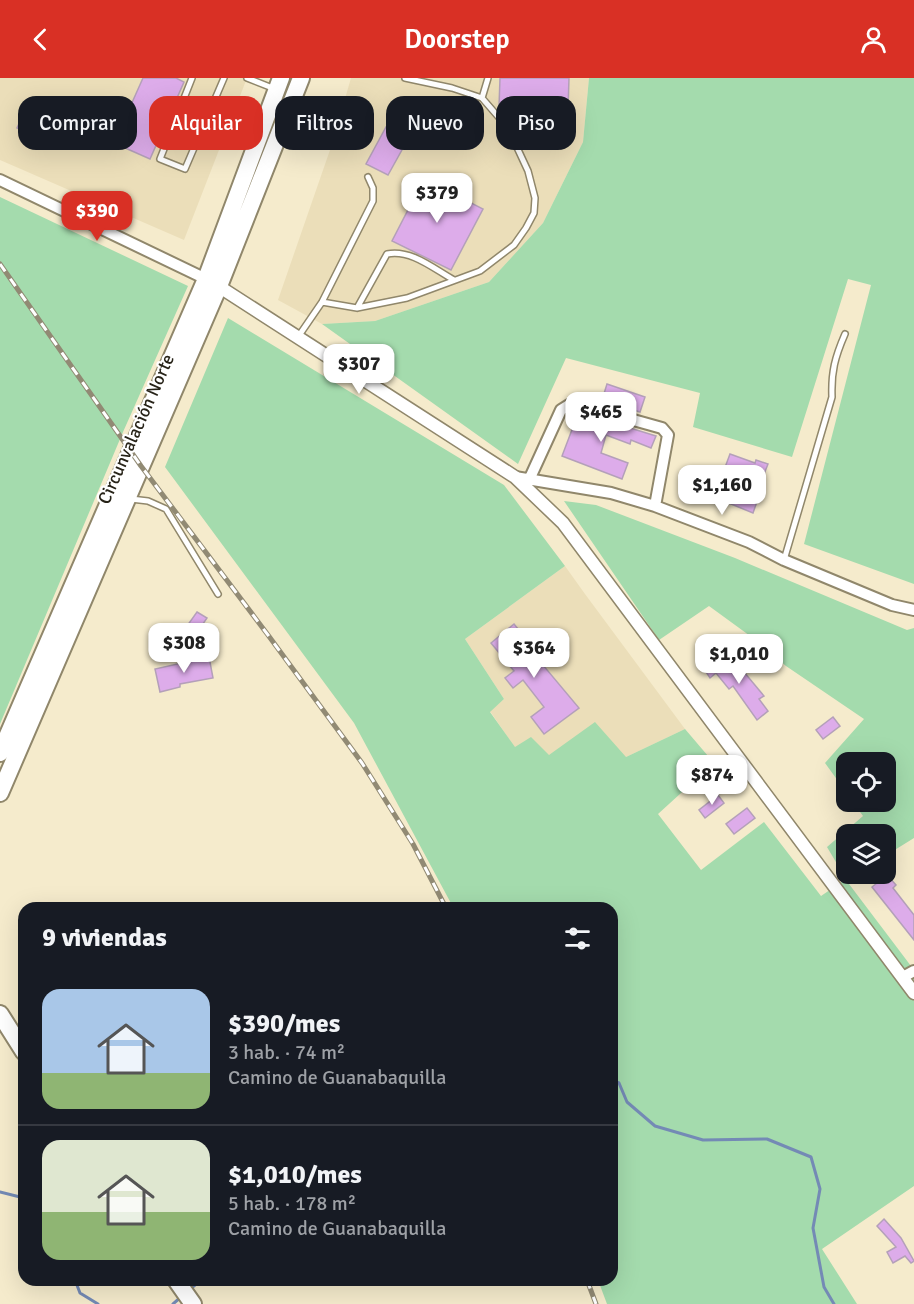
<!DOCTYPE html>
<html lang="es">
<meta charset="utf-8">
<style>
body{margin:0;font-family:Signika,sans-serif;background:#242831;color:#f1f3f6;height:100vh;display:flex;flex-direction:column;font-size:22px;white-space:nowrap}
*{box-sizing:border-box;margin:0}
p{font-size:20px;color:#9ea1a6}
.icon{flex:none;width:33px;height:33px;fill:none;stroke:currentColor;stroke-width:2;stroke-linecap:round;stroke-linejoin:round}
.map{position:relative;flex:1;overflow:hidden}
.details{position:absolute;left:18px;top:824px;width:600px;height:384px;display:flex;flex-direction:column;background:#171b24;border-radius:18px;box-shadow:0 6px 24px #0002}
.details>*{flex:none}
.top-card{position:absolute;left:18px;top:18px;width:600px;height:54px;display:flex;gap:12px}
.tools{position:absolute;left:836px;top:674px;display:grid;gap:12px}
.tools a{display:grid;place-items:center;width:60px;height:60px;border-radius:12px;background:#171b24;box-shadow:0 6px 24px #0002;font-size:30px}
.price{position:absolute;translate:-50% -51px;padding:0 14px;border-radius:12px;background:#fff;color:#222;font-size:20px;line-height:39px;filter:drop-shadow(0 2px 3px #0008)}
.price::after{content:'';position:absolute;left:50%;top:36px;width:18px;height:14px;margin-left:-9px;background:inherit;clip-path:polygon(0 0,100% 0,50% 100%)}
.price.active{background:#d93025;color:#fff}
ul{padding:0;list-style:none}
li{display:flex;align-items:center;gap:18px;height:150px;padding:0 24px}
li+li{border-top:2px solid #363941}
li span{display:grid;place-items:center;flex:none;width:168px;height:120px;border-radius:18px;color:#555}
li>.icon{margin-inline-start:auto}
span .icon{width:72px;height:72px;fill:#fffc;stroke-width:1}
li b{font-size:26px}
h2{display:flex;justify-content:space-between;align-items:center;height:72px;padding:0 24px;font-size:26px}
.pill{padding:0 21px;border-radius:18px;background:#171b24;box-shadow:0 6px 24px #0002;font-size:21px;line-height:54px}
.pill.active{background:#d93025;color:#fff}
header{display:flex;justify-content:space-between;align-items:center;height:78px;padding:0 24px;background:#d93025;color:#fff;font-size:27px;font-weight:600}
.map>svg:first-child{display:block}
.built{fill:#ebdeb9}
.green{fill:#a4dbad}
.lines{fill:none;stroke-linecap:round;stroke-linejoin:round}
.stream{stroke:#748ab5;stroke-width:3}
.building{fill:#ddacea;stroke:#b4a0b9;stroke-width:1.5}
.service-casing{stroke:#90876b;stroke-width:8}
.minor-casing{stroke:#90876b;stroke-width:14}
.tertiary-casing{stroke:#90876b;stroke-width:15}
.trunk-casing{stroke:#90876b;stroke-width:20}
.service{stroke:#fff;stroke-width:5}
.minor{stroke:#fff;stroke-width:10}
.tertiary{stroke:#fff;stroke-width:12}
.trunk{stroke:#fff;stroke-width:16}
.rail-casing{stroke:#918a74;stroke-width:5}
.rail{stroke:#fff;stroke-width:3;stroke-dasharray:9;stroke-linecap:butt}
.labels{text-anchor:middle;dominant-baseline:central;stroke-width:4.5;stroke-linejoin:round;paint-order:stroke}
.street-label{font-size:18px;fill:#272318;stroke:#fff}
</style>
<header><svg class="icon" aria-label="back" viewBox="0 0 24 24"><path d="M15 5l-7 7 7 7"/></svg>Doorstep<svg class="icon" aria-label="person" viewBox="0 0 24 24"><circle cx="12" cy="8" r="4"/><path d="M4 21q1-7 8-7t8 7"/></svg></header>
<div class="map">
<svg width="914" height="1226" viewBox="0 0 914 1226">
<rect width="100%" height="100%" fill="#f5ebcc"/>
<path class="built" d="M0 0H247L184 162 0 82Z
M351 0H589L583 64 543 145 489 204 375 243 322 246 278 222 331 69Z
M565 488 585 516 685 651 626 679 549 677 515 670 490 633 504 621 465 561Z"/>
<path class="green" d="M589 0H914V506L804 466 871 207 848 201 792 379 693 349 700 315 566 280 518 386 322 246 375 243 489 204 543 145 583 64Z
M0 119 188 208 123 354 0 646Z
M228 240 504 407 565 488 465 561 504 621 490 634 515 669 531 659 549 677 595 644 626 679 685 651 714 685 658 736 701 792 764 744 821 818 846 801 827 769 863 738 852 723H885V684H846V714L825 685 864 641 786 588 757 563 709 528 659 562 564 423 596 427 735 480 907 552 914 550V760L885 778V756H846V795H857L846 802 914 892V1108L822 1171 857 1226H607L598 1202H612V830L453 829 354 645 165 389Z"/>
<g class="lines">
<path class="stream" d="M612 1002 619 1005 627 1024 655 1048 703 1062 767 1061 811 1079 820 1111 813 1150 824 1209 834 1226
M0 1114 24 1120
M75 1202 80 1215 98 1226
M189 1212 201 1202
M173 1226 181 1219"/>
</g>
<path class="building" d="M143 0H176L184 4 150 81 114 65Z
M500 0H569L568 32 499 29Z
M30 23 45 30 32 57 17 50Z
M386 49 408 61 388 97 366 86Z
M426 97 440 105 438 108 483 131 451 192 392 163Z
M607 306 645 319 640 334 602 322Z
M576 334 600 343 601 341 656 358 651 370 631 362 630 366 606 357 601 375 628 385 622 401 562 378 573 349 571 348Z
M730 376 755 385 756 382 768 386 757 414 760 415 753 435 714 419Z
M197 534 207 540 192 562 182 555Z
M514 546 535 572 532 574 579 630 544 656 531 639 544 629 523 602 513 610 505 600 514 593 491 565Z
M720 578 732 593 739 588 764 618 759 621 768 633 757 642 733 608 729 611 716 595 710 600 704 591Z
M209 579 213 600 180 606V609L160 614 155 591Z
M833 639 840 648 823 661 816 652Z
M718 717 724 725 705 740 699 732Z
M747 730 755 740 734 756 726 746Z
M887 797 896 807 893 810 914 837V862L872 809Z
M884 1141 901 1160 914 1183 911 1185 905 1178 893 1185 887 1174 896 1169 877 1148Z"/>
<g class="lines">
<defs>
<path id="service" d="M192 0 160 81 185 91 224 0
M247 0 275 11
M482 20 488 0
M322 224 357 230 407 220 480 193 514 167 526 150 534 135 535 120 528 93 508 50 482 20 452 10 405 0
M357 230 387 176C411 171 434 191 454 202
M298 259 322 224 373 123V110L368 99
M131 421 148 423 166 431 218 516
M784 482 832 319C831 294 835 279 845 256"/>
<path id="minor" d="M0 102 206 201
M515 399 611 415 655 428 749 464 784 482 892 527 914 532
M529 402 561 332 569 327 576 326 662 350 668 357 655 428
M903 899 914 893"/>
<path id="tertiary" d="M212 204 515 399 563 445 914 915"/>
<path id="trunk" d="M0 675 206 201 281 0
M0 715 219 208 301 0
M0 936 24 974
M176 1202 193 1226"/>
</defs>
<use href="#service" class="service-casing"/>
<use href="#minor" class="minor-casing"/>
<use href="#tertiary" class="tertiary-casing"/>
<use href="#trunk" class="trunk-casing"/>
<use href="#service" class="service"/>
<use href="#minor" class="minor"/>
<use href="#tertiary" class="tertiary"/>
<use href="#trunk" class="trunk"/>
<defs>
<path id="rail" d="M0 186 141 388 268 557 362 685 413 766 446 830
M587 1202 596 1226"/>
</defs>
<use href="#rail" class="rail-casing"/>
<use href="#rail" class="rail"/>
</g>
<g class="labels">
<g class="street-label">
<text transform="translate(136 351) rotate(-66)">Circunvalación Norte</text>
</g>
</g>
</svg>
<div class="tools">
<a><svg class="icon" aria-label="locate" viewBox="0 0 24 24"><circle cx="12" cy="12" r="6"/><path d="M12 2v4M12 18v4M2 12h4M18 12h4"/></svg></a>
<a><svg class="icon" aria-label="layers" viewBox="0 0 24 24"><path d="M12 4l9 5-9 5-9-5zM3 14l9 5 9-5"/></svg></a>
</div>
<b class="price" style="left:437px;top:146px">$379</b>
<b class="price active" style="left:97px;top:164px">$390</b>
<b class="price" style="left:359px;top:317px">$307</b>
<b class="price" style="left:601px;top:365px">$465</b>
<b class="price" style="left:722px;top:438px">$1,160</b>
<b class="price" style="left:184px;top:596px">$308</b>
<b class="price" style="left:534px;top:601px">$364</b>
<b class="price" style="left:739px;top:607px">$1,010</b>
<b class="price" style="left:712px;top:728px">$874</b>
<div class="top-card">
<a class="pill">Comprar</a>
<a class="pill active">Alquilar</a>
<a class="pill">Filtros</a>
<a class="pill">Nuevo</a>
<a class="pill">Piso</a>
</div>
<section class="details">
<h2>9 viviendas<svg class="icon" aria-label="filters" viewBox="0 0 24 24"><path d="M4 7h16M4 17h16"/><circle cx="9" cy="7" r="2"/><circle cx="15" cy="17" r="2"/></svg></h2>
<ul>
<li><span style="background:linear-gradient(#a9c7e8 70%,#8fb573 0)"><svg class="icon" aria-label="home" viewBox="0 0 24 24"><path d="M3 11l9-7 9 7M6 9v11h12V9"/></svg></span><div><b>$390/mes</b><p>3 hab. · 74 m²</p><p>Camino de Guanabaquilla</p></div></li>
<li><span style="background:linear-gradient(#dfe7d0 60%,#8fb573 0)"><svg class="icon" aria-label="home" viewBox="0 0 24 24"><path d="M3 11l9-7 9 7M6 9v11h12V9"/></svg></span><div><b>$1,010/mes</b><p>5 hab. · 178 m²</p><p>Camino de Guanabaquilla</p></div></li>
</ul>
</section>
</div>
